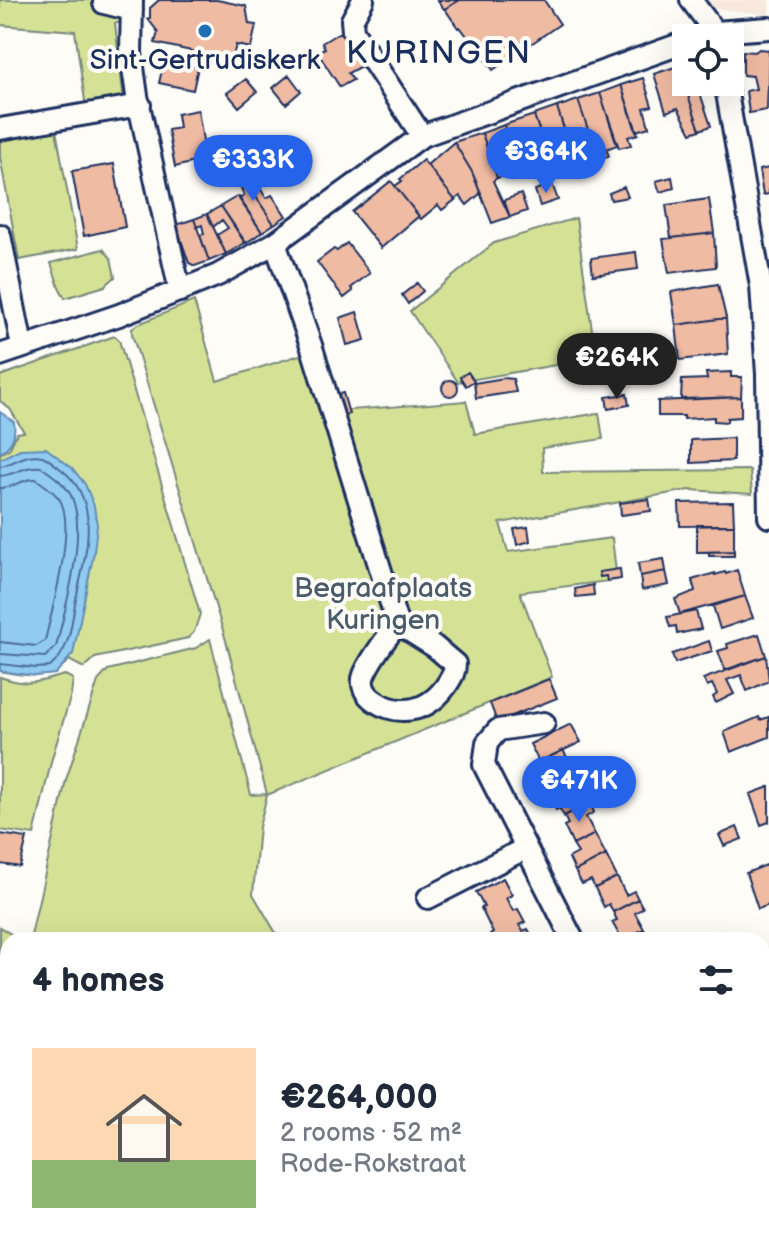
<!DOCTYPE html>
<meta charset="utf-8">
<style>
body{margin:0;font-family:"Balsamiq Sans",sans-serif;background:#f2f2f3;color:#1f2937;height:100vh;display:flex;flex-direction:column;font-size:30px;white-space:nowrap}
*{box-sizing:border-box;margin:0}
p{font-size:26px;color:#747a83}
.icon{flex:none;width:44px;height:44px;fill:none;stroke:currentColor;stroke-width:2;stroke-linecap:round;stroke-linejoin:round}
.map{position:relative;flex:1;overflow:hidden}
.panel{position:absolute;left:0px;top:932px;width:770px;height:314px;display:flex;flex-direction:column;background:#fff;border-radius:24px 24px 0 0;box-shadow:0 8px 32px #0002}
.panel>*{flex:none}
.tools{position:absolute;left:672px;top:24px;display:grid;gap:16px}
.tools a{display:grid;place-items:center;width:72px;height:72px;border-radius:0px;background:#fff;box-shadow:0 8px 32px #0002;font-size:40px}
.price{position:absolute;translate:-50% -68px;padding:0 18px;border-radius:28px;background:#2563eb;color:#fff;font-size:26px;line-height:52px;filter:drop-shadow(0 2px 4px #0008)}
.price::after{content:'';position:absolute;left:50%;top:48px;width:24px;height:18px;margin-left:-12px;background:inherit;clip-path:polygon(0 0,100% 0,50% 100%)}
.price.current{background:#222;color:#fff}
ul{padding:0;list-style:none}
li{display:flex;align-items:center;gap:24px;height:200px;padding:0 32px}
li span{display:grid;place-items:center;flex:none;width:224px;height:160px;border-radius:0px;color:#555}
li>.icon{margin-inline-start:auto}
span .icon{width:96px;height:96px;fill:#fffc;stroke-width:1}
li b{font-size:34px}
h2{display:flex;justify-content:space-between;align-items:center;height:96px;padding:0 32px;font-size:34px}
.map>svg:first-child{display:block}
.built{fill:#f9e8de}
.green{fill:#d5e296;stroke:#78887a;stroke-width:2}
.water{fill:#92cbf1;stroke:#628db6;stroke-width:2}
.lines{fill:none;stroke-linecap:round;stroke-linejoin:round}
.shore{stroke:#4b6d99;stroke-width:2}
.building{fill:#f0bba3;stroke:#1b2f5e;stroke-width:2}
.minor-casing{stroke:#1b2f5e;stroke-width:26}
.minor{stroke:#fdfcf7;stroke-width:20}
.poi-dot{fill:#1f6fb2;stroke:#fdfcf7;stroke-width:3}
.labels{text-anchor:middle;dominant-baseline:central;stroke-width:8;stroke-linejoin:round;paint-order:stroke}
.poi-label{font-size:28px;fill:#1b2f5e;stroke:#fdfcf7}
.park-label{font-size:28px;fill:#4a5c6c;stroke:#fdfcf7}
.quarter-label{font-size:32px;letter-spacing:2px;fill:#1b2f5e;stroke:#fdfcf7}
</style>
<div class="map">
<svg width="769" height="1245" viewBox="0 0 769 1245">
<rect width="100%" height="100%" fill="#fdfcf7"/>
<filter id="ink" filterUnits="userSpaceOnUse"><feTurbulence type="fractalNoise" baseFrequency=".0125" numOctaves="2"/><feDisplacementMap in="SourceGraphic" scale="16" xChannelSelector="R" yChannelSelector="G"/><feConvolveMatrix kernelMatrix="1 2 1 2 8 2 1 2 1" color-interpolation-filters="sRGB"/></filter>
<g filter="url(#ink)">
<path class="built" d="M704 0H769V15L713 8Z"/>
<path class="green" d="M0 0H124V23H115L124 102 86 108 75 31 0 25Z
M56 130 78 249 19 260 0 157V140Z
M576 218 596 358 458 382 410 311 494 243Z
M103 249 111 258 115 277 105 286 65 298 59 287 51 263Z
M194 301 217 381 319 349 338 411 466 401 475 434 599 413 603 439 542 448 543 472 750 470 752 494 689 490 500 523 508 552 612 538 617 580 520 592 552 677 267 795 259 827 253 894 280 940H30L66 780 98 681 108 670 196 648 210 639 251 795 267 794 225 637 132 334V329L136 325Z
M115 336 119 340 200 614 194 632 188 638 95 658 84 668 69 660C50 681 25 676 0 671V454L10 448 17 433 24 432 10 409 0 401V376Z
M65 675 73 679 71 695 52 758 34 835 0 830V677C29 687 38 682 65 675Z
M0 927 20 940H8V1238H274V1245H0Z"/>
<path class="water" d="M0 412 14 422C16 436 12 445 0 453Z
M46 448 72 468 85 484 94 506 97 525 94 552 73 654 55 674 36 676 0 671V459L20 449Z"/>
<g class="lines">
<path class="shore" d="M0 466C15 464 25 452 42 456 49 458 56 466 62 470 103 502 85 556 76 599 71 623 71 650 50 667L36 668 0 664
M0 476C15 475 25 465 41 467 51 474 62 481 69 492 90 524 65 610 56 647L45 657 0 654
M0 488C13 488 24 478 36 479 44 485 54 491 60 500 76 527 52 609 45 641L36 646 0 642"/>
</g>
<path class="building" d="M159 0H217L246 6 249 24 256 25 251 48 236 45 232 60 155 43 158 32 148 19 150 18V8Z
M437 0H460L444 9Z
M544 0 560 24 493 70 460 27 458 28 445 9 460 0Z
M340 32 361 66 348 73 353 80 340 87 317 52 325 48 322 43Z
M759 49 769 50 767 110 749 113 746 91 756 89 753 76 743 75V51L755 52Z
M164 61 198 67 193 90 159 83Z
M686 63V82H707L698 87 711 126 700 130 678 66Z
M678 66 700 130 691 133 678 108 666 112 654 74Z
M289 75 301 91 286 104 273 88Z
M643 78 652 106 644 108 649 127 636 131 621 85Z
M246 79 257 92 239 107 227 93Z
M621 85 638 134 628 137 631 145 619 148 600 93Z
M600 93 617 145 606 149 609 156 598 159 578 100Z
M578 100 598 159 585 164 584 160 579 161 574 145 578 143 573 134 566 136 557 107Z
M557 107 578 172 565 176 552 142 544 145 534 115Z
M198 110 206 159 175 167 168 130 179 128 177 114Z
M534 115 546 150 516 160 504 125Z
M504 125 516 160 507 163 505 166 508 175 497 178 482 133Z
M482 133 497 178 493 181 510 217 492 223 472 172 454 142Z
M454 142 472 172 481 193 467 205 460 196 455 200 427 165Z
M222 159 229 176 222 179 219 173 211 176 207 165Z
M423 160 455 200 442 210 438 205 421 219 395 186 402 181 400 179Z
M114 164 125 227 84 236 72 171Z
M769 168V194L763 195 759 170Z
M244 169 252 186 250 188 274 224 262 232 239 199 244 195 235 173Z
M672 177 674 188 660 192 656 181Z
M391 181 419 216 381 248 352 212Z
M257 183 266 198 272 195 286 216 274 224 250 188Z
M552 184 558 200 540 206 535 190Z
M624 187 628 197 611 200 609 193Z
M521 194 527 211 510 217 504 200Z
M238 196 262 232 246 243 221 206Z
M709 199 714 233 671 238 666 205Z
M221 206 245 243 226 254 217 235 228 228 222 220 213 227 207 214Z
M207 214 226 254 209 261 200 235 204 234 202 225 197 227 194 219Z
M194 219 209 261 195 266 189 263 176 225Z
M714 233 716 267 669 273 663 239Z
M347 243 370 273 351 288 353 291 344 298 317 262 334 249 337 251Z
M636 252 638 269 593 275 591 258Z
M417 283 423 291 408 304 402 295Z
M718 284 726 318 676 325 671 292Z
M357 312 365 340 347 345 340 318Z
M726 318 728 354 680 360 676 325Z
M648 341 651 357 606 365 603 348Z
M468 372 474 381 466 386 460 377Z
M731 372V377H742L741 397 681 399 682 380 707 379 706 373Z
M504 378 513 379 516 392 476 398 474 383Z
M442 388a8 8 0 1 1 16 0a8 8 0 1 1-16 0Z
M343 393 349 414 338 417 332 396Z
M627 394 629 405 608 409 606 397Z
M741 397V417L727 418V422L714 421V417L684 419V416H658V401Z
M733 438V461L691 463V440Z
M649 499 651 511 621 515 620 503Z
M733 502 734 525 680 526 679 503Z
M697 525H734V551L697 552Z
M528 527 530 541 517 545 514 529Z
M734 551V556H709V552Z
M664 559 666 571 640 576 638 563Z
M620 569 621 579 607 581 606 576 600 577 599 572Z
M737 570 745 596 680 614 675 599 695 591 692 580 715 573V575L725 572 726 574Z
M666 571 669 585 642 590 640 576Z
M593 585 594 595 576 597 575 589Z
M745 596 753 618 720 629 713 606Z
M696 611 701 629 677 634 676 626 670 627 667 617Z
M759 634 766 656 725 670 718 651 728 648 727 644Z
M709 641 712 651 675 663 672 654Z
M766 656 769 681 747 691 741 675 727 680 734 694 716 703 713 697 717 694 712 684 707 686 703 679Z
M549 679 557 698 497 722 490 703Z
M759 717 760 720 769 717V737L731 752 724 732Z
M571 724 581 742 539 762 530 744Z
M563 750 568 759 559 764 568 780 547 791 538 773 543 770 539 762Z
M568 780 578 800 586 796 590 803 564 816 559 808 556 810 547 791Z
M769 787V822L761 825 750 794Z
M590 803 594 812 586 817 595 834 573 845 564 826 568 824 564 816Z
M737 827 742 839 724 846 719 835Z
M0 834 27 838 20 867 0 864Z
M595 834 606 855 575 871 569 858 578 853 573 845Z
M606 855 617 877 595 888 591 880 582 884 575 871Z
M769 864V905L758 909 746 873Z
M617 877 626 895 634 891 638 899 613 912 609 904 604 907 595 888Z
M503 878 512 895 506 898 513 911 518 909 525 922 519 925 523 931 528 929 534 940H492L490 935 493 933 481 908 484 907 476 892Z
M638 899 643 908 635 913 644 929 622 940 612 922 617 920 613 912Z
M644 929 649 940H623Z
M769 1202V1233L762 1235V1204Z
M769 1233V1245H757L755 1238H762V1235Z
M460 1238H497L499 1245H462Z
M556 1238H591L592 1243 558 1245Z
M672 1238H685L687 1245 650 1244Z"/>
<g class="lines">
<defs>
<path id="minor" d="M132 0 131 53 137 96 180 291
M363 0 352 20 353 31 422 136
M691 0 715 32 716 38
M104 3 132 10
M697 38 715 32 769 28
M725 82 761 286 767 374 769 517
M0 129 140 105
M0 235 22 346
M275 243 312 348 397 623C387 639 371 657 364 675 356 696 387 711 404 710 422 710 436 700 446 686 451 678 455 673 455 664L435 647 397 623
M0 355 119 315 218 275 275 243 422 136 686 42
M544 723 498 730 487 743 484 765 573 940
M428 898 526 848
M526 1238 528 1245
M717 1238 719 1245
M334 1245 336 1238"/>
</defs>
<use href="#minor" class="minor-casing"/>
<use href="#minor" class="minor"/>
</g>
</g>
<circle class="poi-dot" cx="205" cy="31" r="8"/>
<g class="labels">
<g class="poi-label">
<text x="205" y="60">Sint-Gertrudiskerk</text>
</g>
<g class="park-label">
<text x="383" y="588">Begraafplaats<tspan x="383" dy="32">Kuringen</tspan></text>
</g>
<g class="quarter-label">
<text x="439" y="53">KURINGEN</text>
</g>
</g>
</svg>
<div class="tools">
<a><svg class="icon" aria-label="locate" viewBox="0 0 24 24"><circle cx="12" cy="12" r="6"/><path d="M12 2v4M12 18v4M2 12h4M18 12h4"/></svg></a>
</div>
<b class="price" style="left:546px;top:195px">€364K</b>
<b class="price" style="left:253px;top:203px">€333K</b>
<b class="price current" style="left:617px;top:401px">€264K</b>
<b class="price" style="left:579px;top:824px">€471K</b>
<section class="panel">
<h2>4 homes<svg class="icon" aria-label="filters" viewBox="0 0 24 24"><path d="M4 7h16M4 17h16"/><circle cx="9" cy="7" r="2"/><circle cx="15" cy="17" r="2"/></svg></h2>
<ul>
<li><span style="background:linear-gradient(#ffd9b3 70%,#8fb573 0)"><svg class="icon" aria-label="home" viewBox="0 0 24 24"><path d="M3 11l9-7 9 7M6 9v11h12V9"/></svg></span><div><b>€264,000</b><p>2 rooms · 52 m²</p><p>Rode-Rokstraat</p></div></li>
</ul>
</section>
</div>
